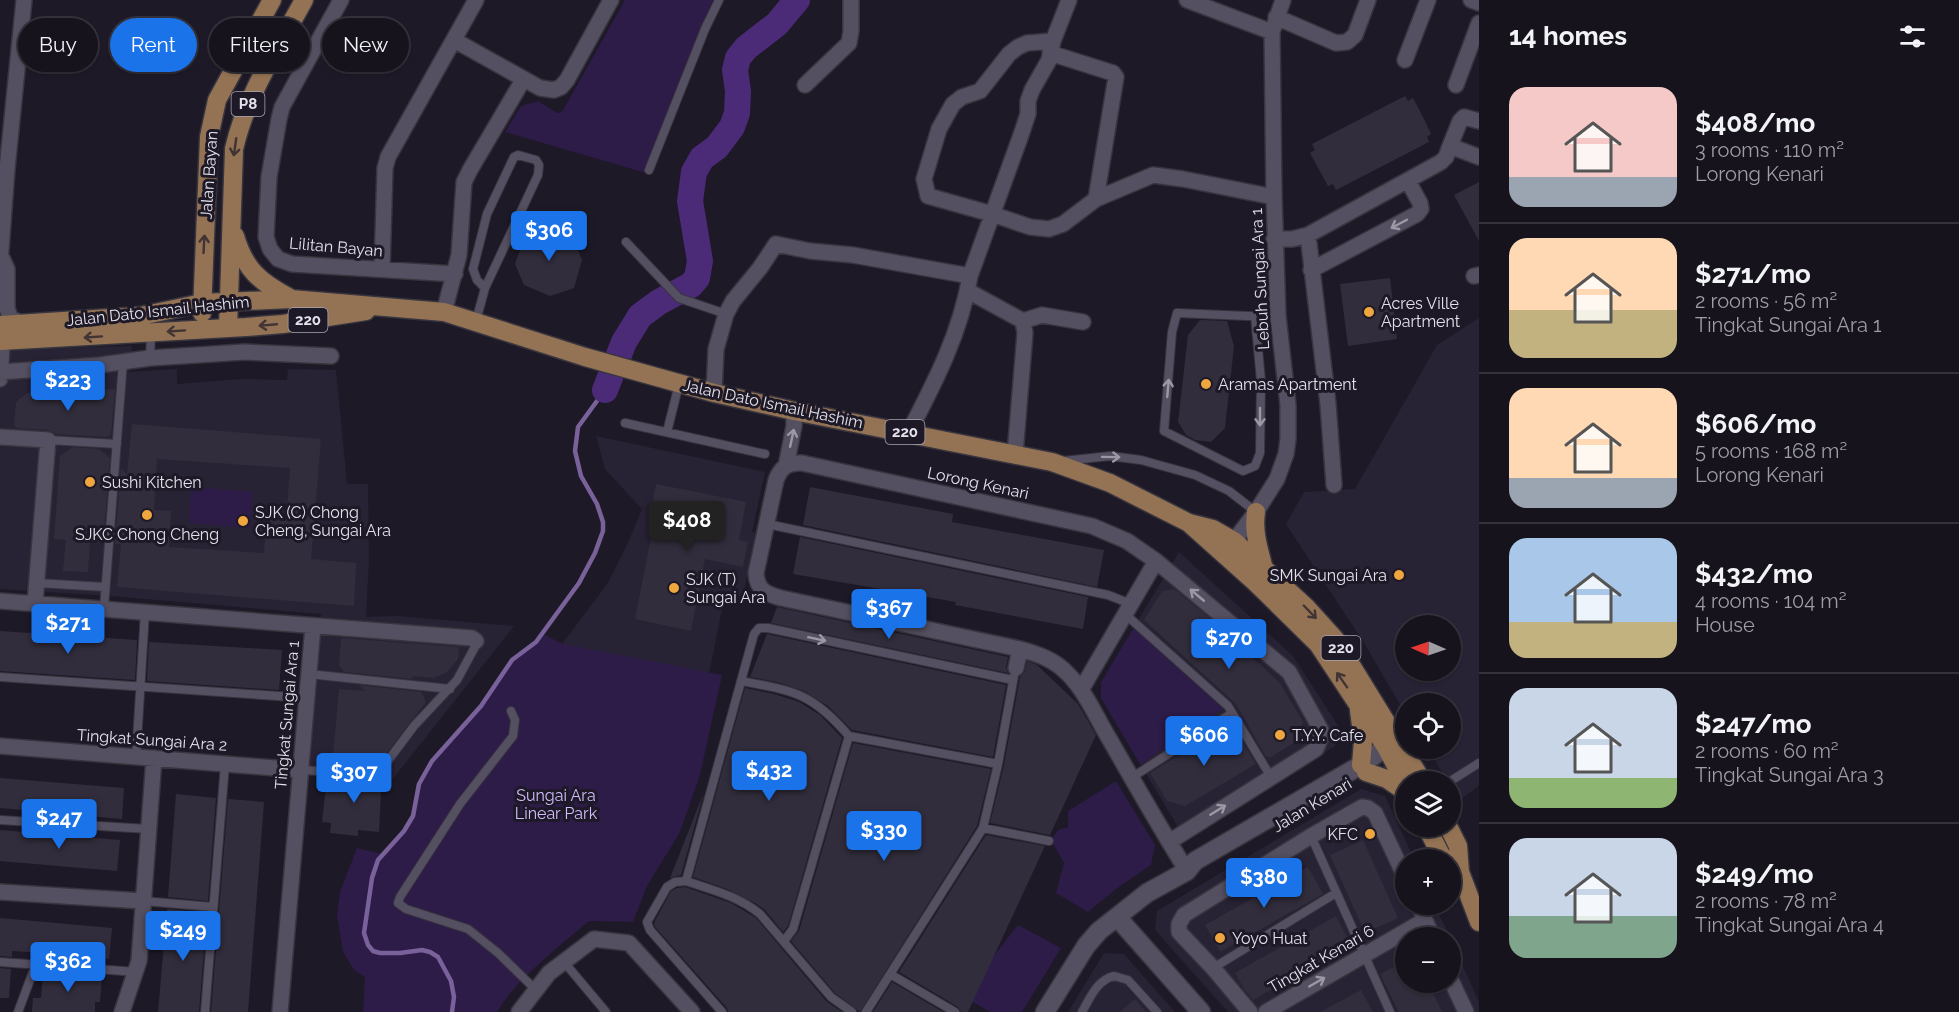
<!DOCTYPE html>
<meta charset="utf-8">
<style>
body{margin:0;font-family:Raleway,sans-serif;background:#23202a;color:#f1f3f6;height:100vh;display:flex;flex-direction:column;font-size:22px;white-space:nowrap}
*{box-sizing:border-box;margin:0}
p{font-size:20px;color:#9e9ea4}
.icon{flex:none;width:33px;height:33px;fill:none;stroke:currentColor;stroke-width:2;stroke-linecap:round;stroke-linejoin:round}
.map{position:relative;flex:1;overflow:hidden}
.details{display:flex;flex-direction:column;background:#16131d;width:480px}
.details>*{flex:none}
.guide{position:absolute;left:18px;top:18px;width:570px;height:54px;display:flex;gap:12px}
.needle{width:39px;rotate:272deg}
.controls{position:absolute;left:1395px;top:615px;display:grid;gap:12px}
.controls a{display:grid;place-items:center;width:66px;height:66px;border-radius:50%;background:#16131d;box-shadow:0 2px 4px #0004,0 0 0 2px #35323b;font-size:30px}
.price{position:absolute;translate:-50% -51px;padding:0 14px;border-radius:6px;background:#1a73e8;color:#fff;font-size:20px;line-height:39px;filter:drop-shadow(0 2px 3px #0008)}
.price::after{content:'';position:absolute;left:50%;top:36px;width:18px;height:14px;margin-left:-9px;background:inherit;clip-path:polygon(0 0,100% 0,50% 100%)}
.price.active{background:#222;color:#fff}
ul{padding:0;list-style:none}
li{display:flex;align-items:center;gap:18px;height:150px;padding:0 30px}
li+li{border-top:2px solid #35323b}
li span{display:grid;place-items:center;flex:none;width:168px;height:120px;border-radius:18px;color:#555}
li>.icon{margin-inline-start:auto}
span .icon{width:72px;height:72px;fill:#fffc;stroke-width:1}
li b{font-size:26px}
h2{display:flex;justify-content:space-between;align-items:center;height:72px;padding:0 30px;font-size:26px}
.chip{padding:0 21px;border-radius:27px;background:#16131d;box-shadow:0 2px 4px #0004,0 0 0 2px #35323b;font-size:21px;line-height:54px}
.chip.active{background:#1a73e8;color:#fff}
main{display:flex;flex:1;min-height:0}
.map>svg:first-child{display:block}
.built{fill:#282235;fill-rule:evenodd}
.green{fill:#2d1b48}
.lines{fill:none;stroke-linecap:round;stroke-linejoin:round}
.stream{stroke:#79619a;stroke-width:4.5}
.river{stroke:#4b2a78;stroke-width:26}
.building{fill:#322d3c;fill-rule:evenodd}
.lane-casing{stroke:#38353f;stroke-width:10}
.street-casing{stroke:#38353f;stroke-width:18}
.secondary-casing{stroke:#38353f;stroke-width:21}
.primary-casing{stroke:#38353f;stroke-width:21}
.lane{stroke:#555061;stroke-width:8}
.street{stroke:#555061;stroke-width:15}
.secondary{stroke:#555061;stroke-width:18}
.primary{stroke:#947354;stroke-width:18}
.oneway{stroke:#413434}
.oneway2{stroke:#9c98a6}
.poi-dot{fill:#f0a63f;stroke:#1e1927;stroke-width:2}
.labels{text-anchor:middle;dominant-baseline:central;stroke-width:6;stroke-linejoin:round;paint-order:stroke}
.shield{fill:#1e1927;stroke:#a9a5b0;stroke-width:1.5}
.shield-label{font-size:15px;font-weight:bold;fill:#e4e1eb}
.street-label{font-size:16px;fill:#e4e1eb;stroke:#1e1927}
.poi-label{font-size:16px;fill:#e4e1eb;stroke:#1e1927;text-anchor:start}
.park-label{font-size:16px;fill:#d1bbfe;stroke:#1e1927}
</style>
<main>
<div class="map">
<svg width="1479" height="1012" viewBox="0 0 1479 1012">
<rect width="100%" height="100%" fill="#1e1927"/>
<path class="built" d="M1479 318V786L1459 800 1451 786 1450 782 1448 781 1427 749 1450 748V704H1406L1405 713 1364 643 1286 524 1304 492 1355 489 1437 345ZM1406 626H1450V670H1406Z
M132 346 129 372 177 369V384L242 379 287 380 288 369 336 370 347 484H368L369 558 366 617 398 616 514 626 392 780 307 775 321 614 111 596 0 589V349Z
M596 436 765 472 752 532 755 533 743 597 725 594 709 674 562 644 608 583 627 545 642 509 605 469Z
M1179 552 1293 656 1339 727 1335 746 1185 839 1101 698V682Z
M1361 789 1385 796 1414 859 1406 860V904L1434 905 1450 937 1406 938V982H1450L1451 940 1479 1002V1012H1228L1155 930 1157 911Z
M1104 953 1124 954 1175 1012H1068Z"/>
<path class="green" d="M625 0H713L646 173 505 132 521 106 538 101 557 113 562 112Z
M191 487 253 492 250 528 189 523Z
M1134 628 1223 709 1140 764 1101 698V682Z
M543 634 563 644 722 675 700 775 680 832 647 886 633 922 589 921C559 947 517 978 497 1012H363L365 977 354 970 343 952 337 915 340 892 357 848 382 854 404 831 413 816 419 784 432 761 481 707 512 660 536 642Z
M1116 781 1155 845 1151 865 1116 889 1088 912 1056 893 1064 863 1051 840 1058 830 1068 827V811Z
M1018 925 1061 948 1022 1012H990L962 996Z"/>
<g class="lines">
<path class="stream" d="M452 1012 454 997 451 981 438 957 430 952 422 950 400 953H380L373 951 368 945 364 933 372 878 378 860 404 831 413 816 419 784 432 761 481 706 512 660 536 642 579 583 595 553 603 531V522L597 504 581 476 575 451 578 427 605 390"/>
<path class="river" d="M605 390 624 342 640 316 659 302 691 285 697 278 700 261 690 201 694 172 702 158 717 147 732 127 737 113 738 91 735 70 738 58 746 48 777 24 797 0"/>
</g>
<path class="building" d="M1405 96 1408 101 1413 98 1425 121 1431 134 1427 137 1429 142 1336 190 1333 184 1328 186 1310 153 1315 150 1312 144Z
M1479 182V241L1454 195Z
M546 228 571 234 582 260 574 288 550 296 524 285 515 264 525 236Z
M1390 278 1397 339 1348 346 1340 284Z
M1200 320 1227 321 1234 346 1225 428 1211 442 1195 440 1186 435 1178 422 1188 335Z
M115 389 111 435 107 437 56 434 49 430 16 428 14 425 16 402 27 393Z
M132 424 321 439 311 559 356 563 354 606 117 587 121 544H115L121 468 127 474ZM157 459 290 468 286 521 267 519 264 553 169 547 171 511 154 510Z
M73 447 99 449 110 458 103 543 90 542 88 572 63 571 66 540 54 539 60 456Z
M656 484 746 502 739 540 748 542 743 567 705 559 691 631 635 619 656 512 651 511Z
M810 487 953 514 952 522 1104 550 1097 587 803 525Z
M800 537 1088 597 1083 629 955 605 956 602 793 574Z
M1174 589 1218 625 1280 683 1303 722 1298 740 1269 758 1268 756 1266 757 1236 704 1144 620 1162 591Z
M777 607 1008 657 1006 667 1008 673 771 623Z
M0 631 137 640 135 680 0 671Z
M767 634 1006 685 993 757 852 730 828 706 804 691 777 682 750 677Z
M341 638 459 647 458 659 446 673 433 678 412 676 414 679 344 672 339 666Z
M149 642 282 650 279 690 147 681Z
M1027 661 1037 665 1078 704 1096 735 1050 835 990 823 1004 765 1020 677 1025 671Z
M359 685 421 692 426 702 375 768 332 766 339 689 365 691Z
M745 688 774 694 799 702 820 715 842 738 788 926 783 932 765 910 755 903 727 889 693 877Z
M1231 723 1256 764 1185 806 1167 801 1150 773Z
M853 743 991 769 977 826 860 1012 835 993 791 941 799 931Z
M327 777 392 780 391 791H381L379 832 358 830V836L330 833 331 823 322 822Z
M0 778 124 788 122 819 0 808Z
M704 792 681 875 670 878Z
M176 794 216 798 208 901 168 897Z
M228 799 264 802 248 1012H211Z
M0 830 120 840 117 871 0 861Z
M986 835 1045 846 968 1012H961L958 1007 899 972Z
M1363 840 1398 918 1365 933 1330 855Z
M1308 867 1323 894 1220 952 1205 925Z
M685 887 731 903 756 918 826 1001 842 1012H728L727 1008 655 927 654 923 671 891 677 888Z
M167 909 207 913 199 1012H158Z
M1336 916 1351 945 1253 1000 1244 989 1235 973Z
M0 918 112 928 109 959 103 958V963L44 959V953L12 951V957L0 956Z
M1406 961V982H1428L1442 1012H1399L1380 974Z
M0 968 11 969 9 998H0Z
M43 971 102 975 100 1002H95V1012H32L33 998H41Z
M892 982 943 1012H873Z
M1361 990 1373 1012H1320Z
M1135 999 1146 1012H1120Z"/>
<g class="lines">
<defs>
<path id="lane" d="M649 170 705 29 719 0
M626 242 679 298 726 314
M1255 316 1261 381 1260 453 1255 466 1243 471 1164 431 1172 332 1177 313 1247 316H1278
M476 321 485 288 538 175 539 165 536 160 518 155 514 157 487 214 473 269 477 280 485 288
M150 358 151 333
M625 423 765 454
M667 432 679 384
M48 440 117 444
M1063 461 1110 456 1141 460 1195 475 1229 491 1256 512
M767 524 1108 595 1131 604
M37 583 105 587
M104 608 123 362
M1125 614 1228 706 1271 777
M309 674 450 689
M0 677 307 698
M741 681C795 691 812 693 849 736
M511 711 515 720 513 736 460 804 400 897 398 903 406 909 468 929 498 953 536 990
M136 757 145 612
M300 770 378 774 414 726 457 680 476 645V641
M1131 778 1232 713
M1449 782 1479 763
M0 820 149 829
M983 828 1049 841
M1311 836 1390 1012
M686 881C712 890 738 896 760 914L831 997 852 1012
M143 901 213 907
M784 941 793 929 849 736 998 764
M0 962 137 972
M564 962 606 1012
M1213 968 1336 893
M890 974 955 1012
M18 1012 36 964
M205 1012 225 764
M722 1012 650 930 647 922 667 887 675 882 686 881 754 634 759 628H768L1013 680
M866 1012 983 828 998 764 1014 676
M1082 1012C1090 998 1097 980 1114 976L1128 980 1157 1012"/>
<path id="street" d="M341 0 282 107 279 119 269 177 266 237 270 249 278 259 292 264 455 274
M1187 0 1272 32
M1471 0 1479 3
M1276 17 1336 43 1347 42 1355 35 1368 0
M454 40 540 88 554 90 561 87 567 80 611 0
M1053 41 1027 43 1018 47 1009 54 980 91 962 97 953 104 939 129 924 179 928 196 992 214 1030 227 1049 229 1063 224 1096 199 1153 175 1183 179 1274 197
M1050 53 1113 73 1116 77 1096 199
M1405 60 1428 0
M805 85 849 43 851 31V0
M1456 85 1479 23
M1450 146 1460 121 1464 117 1479 121
M1308 235 1328 404 1334 485
M1274 239H1292L1308 235 1441 162 1446 157 1450 146 1479 157
M2 258 7 269V308L10 317 21 324
M0 263 7 169 24 0
M382 269 385 168 388 157 476 0
M1311 270 1417 214 1421 209 1420 203 1408 181
M1474 276 1479 275
M968 291 1023 321 1042 315 1083 322
M444 312 459 255 464 182 470 170 523 80
M0 372 100 365 150 358 244 352 331 356
M0 379 3 331
M714 393 716 349 726 314 733 301 760 268 776 244 810 251 853 255 970 276
M909 432C935 382 961 332 970 276L1021 135 1028 114V101L1032 90 1049 60 1053 41 1069 0
M0 437 48 440 35 603
M1015 454 1025 333 1023 321
M786 466 794 426V411
M1234 541 1256 512 1277 479 1286 454 1288 439V405L1278 316 1274 197 1272 32 1283 0
M0 601 472 638 476 641
M1016 668 1020 649
M1081 690 1156 561
M0 746 300 770
M1169 842 1316 749 1320 740 1321 730 1289 672 1156 561 1127 541 1092 526 802 463C788 462 781 467 776 480L756 573C757 590 766 594 781 598L1020 649C1038 654 1055 660 1068 674 1086 692 1097 719 1110 740 1135 784 1160 828 1187 871
M0 892 143 901
M1418 904 1433 938
M1450 978 1466 1012
M122 1012 139 961 154 758
M280 1012 313 626
M519 1012 549 973 594 939 629 943 692 1012
M1250 1012 1213 968 1179 932V924L1184 915 1311 836 1362 807 1368 808 1375 813 1406 879
M1266 1012 1425 920"/>
<path id="secondary" d="M1117 917 1201 1012
M1045 1012 1086 946 1099 931 1147 893 1187 871 1195 861 1361 765 1397 739"/>
<path id="primary" d="M235 236C245 270 260 282 290 298
M202 313 209 137 217 100 272 0
M0 325 141 316 202 303 291 299 444 312 585 357 714 393 794 411 1052 462 1110 483 1189 523 1213 529 1234 541 1307 608 1335 639 1423 782
M228 328 234 149C246 95 278 48 304 0
M0 341 246 327 283 324 366 311
M1256 512C1253 533 1259 549 1264 569
M1190 524 1256 583 1318 644 1386 747 1406 785
M1359 710 1363 741 1361 765
M1366 772 1387 779 1406 792
M1426 826 1441 855 1446 860
M1448 826 1458 846 1460 872 1479 922"/>
</defs>
<use href="#lane" class="lane-casing"/>
<use href="#street" class="street-casing"/>
<use href="#secondary" class="secondary-casing"/>
<use href="#primary" class="primary-casing"/>
<use href="#lane" class="lane"/>
<use href="#street" class="street"/>
<use href="#secondary" class="secondary"/>
<use href="#primary" class="primary"/>
</g>
<defs><path id="oneway-shaft" d="M-6 0H5M1.5-3L5.5 0L1.5 3" fill="none" stroke-width="1.6" stroke-linecap="round" stroke-linejoin="round" transform="scale(1.5)"/></defs>
<g class="oneway">
<use href="#oneway-shaft" transform="translate(235 147) rotate(98)"/>
<use href="#oneway-shaft" transform="translate(204 244) rotate(-87)"/>
<use href="#oneway-shaft" transform="translate(268 325) rotate(175)"/>
<use href="#oneway-shaft" transform="translate(176 331) rotate(176)"/>
<use href="#oneway-shaft" transform="translate(93 337) rotate(176)"/>
<use href="#oneway-shaft" transform="translate(1310 612) rotate(46)"/>
<use href="#oneway-shaft" transform="translate(1342 680) rotate(-125)"/>
</g>
<g class="oneway2">
<use href="#oneway-shaft" transform="translate(1399 224) rotate(152)"/>
<use href="#oneway-shaft" transform="translate(1168 388) rotate(-85)"/>
<use href="#oneway-shaft" transform="translate(1260 417) rotate(90)"/>
<use href="#oneway-shaft" transform="translate(792 438) rotate(-78)"/>
<use href="#oneway-shaft" transform="translate(1111 457) rotate(1)"/>
<use href="#oneway-shaft" transform="translate(1197 595) rotate(-140)"/>
<use href="#oneway-shaft" transform="translate(817 639) rotate(12)"/>
<use href="#oneway-shaft" transform="translate(1218 810) rotate(-32)"/>
<use href="#oneway-shaft" transform="translate(1317 982) rotate(-30)"/>
</g>
<g class="poi-dot">
<circle cx="1369" cy="312" r="6"/>
<circle cx="1206" cy="384" r="6"/>
<circle cx="90" cy="482" r="6"/>
<circle cx="147" cy="515" r="6"/>
<circle cx="243" cy="521" r="6"/>
<circle cx="1399" cy="575" r="6"/>
<circle cx="674" cy="588" r="6"/>
<circle cx="1280" cy="735" r="6"/>
<circle cx="1370" cy="834" r="6"/>
<circle cx="1220" cy="938" r="6"/>
</g>
<g class="labels">
<g class="shield">
<rect x="231.5" y="92" width="33" height="24" rx="4.5"/>
<rect x="288.5" y="308" width="39" height="24" rx="4.5"/>
<rect x="885.5" y="420" width="39" height="24" rx="4.5"/>
<rect x="1321.5" y="636" width="39" height="24" rx="4.5"/>
</g>
<g class="shield-label">
<text x="248" y="104">P8</text>
<text x="308" y="320">220</text>
<text x="905" y="432">220</text>
<text x="1341" y="648">220</text>
</g>
<g class="street-label">
<text transform="translate(209 175) rotate(-86)">Jalan Bayan</text>
<text transform="translate(336 247) rotate(5)">Lilitan Bayan</text>
<text transform="translate(1260 279) rotate(-93)">Lebuh Sungai Ara 1</text>
<text transform="translate(158 311) rotate(-6)">Jalan Dato Ismail Hashim</text>
<text transform="translate(773 404) rotate(12)">Jalan Dato Ismail Hashim</text>
<text transform="translate(978 483) rotate(12)">Lorong Kenari</text>
<text transform="translate(287 715) rotate(-85)">Tingkat Sungai Ara 1</text>
<text transform="translate(152 740) rotate(4)">Tingkat Sungai Ara 2</text>
<text transform="translate(1312 805) rotate(-31)">Jalan Kenari</text>
<text transform="translate(1321 959) rotate(-30)">Tingkat Kenari 6</text>
</g>
<g class="poi-label">
<text x="1381" y="303">Acres Ville<tspan x="1381" dy="18">Apartment</tspan></text>
<text x="1218" y="384">Aramas Apartment</text>
<text x="102" y="482">Sushi Kitchen</text>
<text x="255" y="512">SJK (C) Chong<tspan x="255" dy="18">Cheng, Sungai Ara</tspan></text>
<text x="147" y="534" text-anchor="middle">SJKC Chong Cheng</text>
<text x="1387" y="575" text-anchor="end">SMK Sungai Ara</text>
<text x="686" y="579">SJK (T)<tspan x="686" dy="18">Sungai Ara</tspan></text>
<text x="1292" y="735">T.Y.Y. Cafe</text>
<text x="1358" y="834" text-anchor="end">KFC</text>
<text x="1232" y="938">Yoyo Huat</text>
</g>
<g class="park-label">
<text x="556" y="795">Sungai Ara<tspan x="556" dy="18">Linear Park</tspan></text>
</g>
</g>
</svg>
<div class="controls">
<a><svg class="needle" viewBox="-14 -14 28 28"><path d="M0-13l5 13h-10z" fill="#e53935"/><path d="M0 13l5-13h-10z" fill="#9e9ea4"/></svg></a>
<a><svg class="icon" aria-label="locate" viewBox="0 0 24 24"><circle cx="12" cy="12" r="6"/><path d="M12 2v4M12 18v4M2 12h4M18 12h4"/></svg></a>
<a><svg class="icon" aria-label="layers" viewBox="0 0 24 24"><path d="M12 4l9 5-9 5-9-5zM3 14l9 5 9-5"/></svg></a>
<a>+</a>
<a>−</a>
</div>
<b class="price" style="left:549px;top:262px">$306</b>
<b class="price" style="left:68px;top:412px">$223</b>
<b class="price active" style="left:687px;top:552px">$408</b>
<b class="price" style="left:889px;top:640px">$367</b>
<b class="price" style="left:68px;top:655px">$271</b>
<b class="price" style="left:1229px;top:670px">$270</b>
<b class="price" style="left:1204px;top:767px">$606</b>
<b class="price" style="left:769px;top:802px">$432</b>
<b class="price" style="left:354px;top:804px">$307</b>
<b class="price" style="left:59px;top:850px">$247</b>
<b class="price" style="left:884px;top:862px">$330</b>
<b class="price" style="left:1264px;top:909px">$380</b>
<b class="price" style="left:183px;top:962px">$249</b>
<b class="price" style="left:68px;top:993px">$362</b>
<div class="guide">
<a class="chip">Buy</a>
<a class="chip active">Rent</a>
<a class="chip">Filters</a>
<a class="chip">New</a>
</div>
</div>
<section class="details">
<h2>14 homes<svg class="icon" aria-label="filters" viewBox="0 0 24 24"><path d="M4 7h16M4 17h16"/><circle cx="9" cy="7" r="2"/><circle cx="15" cy="17" r="2"/></svg></h2>
<ul>
<li><span style="background:linear-gradient(#f6c9c9 75%,#9aa5b1 0)"><svg class="icon" aria-label="home" viewBox="0 0 24 24"><path d="M3 11l9-7 9 7M6 9v11h12V9"/></svg></span><div><b>$408/mo</b><p>3 rooms · 110 m²</p><p>Lorong Kenari</p></div></li>
<li><span style="background:linear-gradient(#ffd9b3 60%,#c2b280 0)"><svg class="icon" aria-label="home" viewBox="0 0 24 24"><path d="M3 11l9-7 9 7M6 9v11h12V9"/></svg></span><div><b>$271/mo</b><p>2 rooms · 56 m²</p><p>Tingkat Sungai Ara 1</p></div></li>
<li><span style="background:linear-gradient(#ffd9b3 75%,#9aa5b1 0)"><svg class="icon" aria-label="home" viewBox="0 0 24 24"><path d="M3 11l9-7 9 7M6 9v11h12V9"/></svg></span><div><b>$606/mo</b><p>5 rooms · 168 m²</p><p>Lorong Kenari</p></div></li>
<li><span style="background:linear-gradient(#a9c7e8 70%,#c2b280 0)"><svg class="icon" aria-label="home" viewBox="0 0 24 24"><path d="M3 11l9-7 9 7M6 9v11h12V9"/></svg></span><div><b>$432/mo</b><p>4 rooms · 104 m²</p><p>House</p></div></li>
<li><span style="background:linear-gradient(#c9d6e8 75%,#8fb573 0)"><svg class="icon" aria-label="home" viewBox="0 0 24 24"><path d="M3 11l9-7 9 7M6 9v11h12V9"/></svg></span><div><b>$247/mo</b><p>2 rooms · 60 m²</p><p>Tingkat Sungai Ara 3</p></div></li>
<li><span style="background:linear-gradient(#c9d6e8 65%,#7fa58c 0)"><svg class="icon" aria-label="home" viewBox="0 0 24 24"><path d="M3 11l9-7 9 7M6 9v11h12V9"/></svg></span><div><b>$249/mo</b><p>2 rooms · 78 m²</p><p>Tingkat Sungai Ara 4</p></div></li>
</ul>
</section>
</main>
